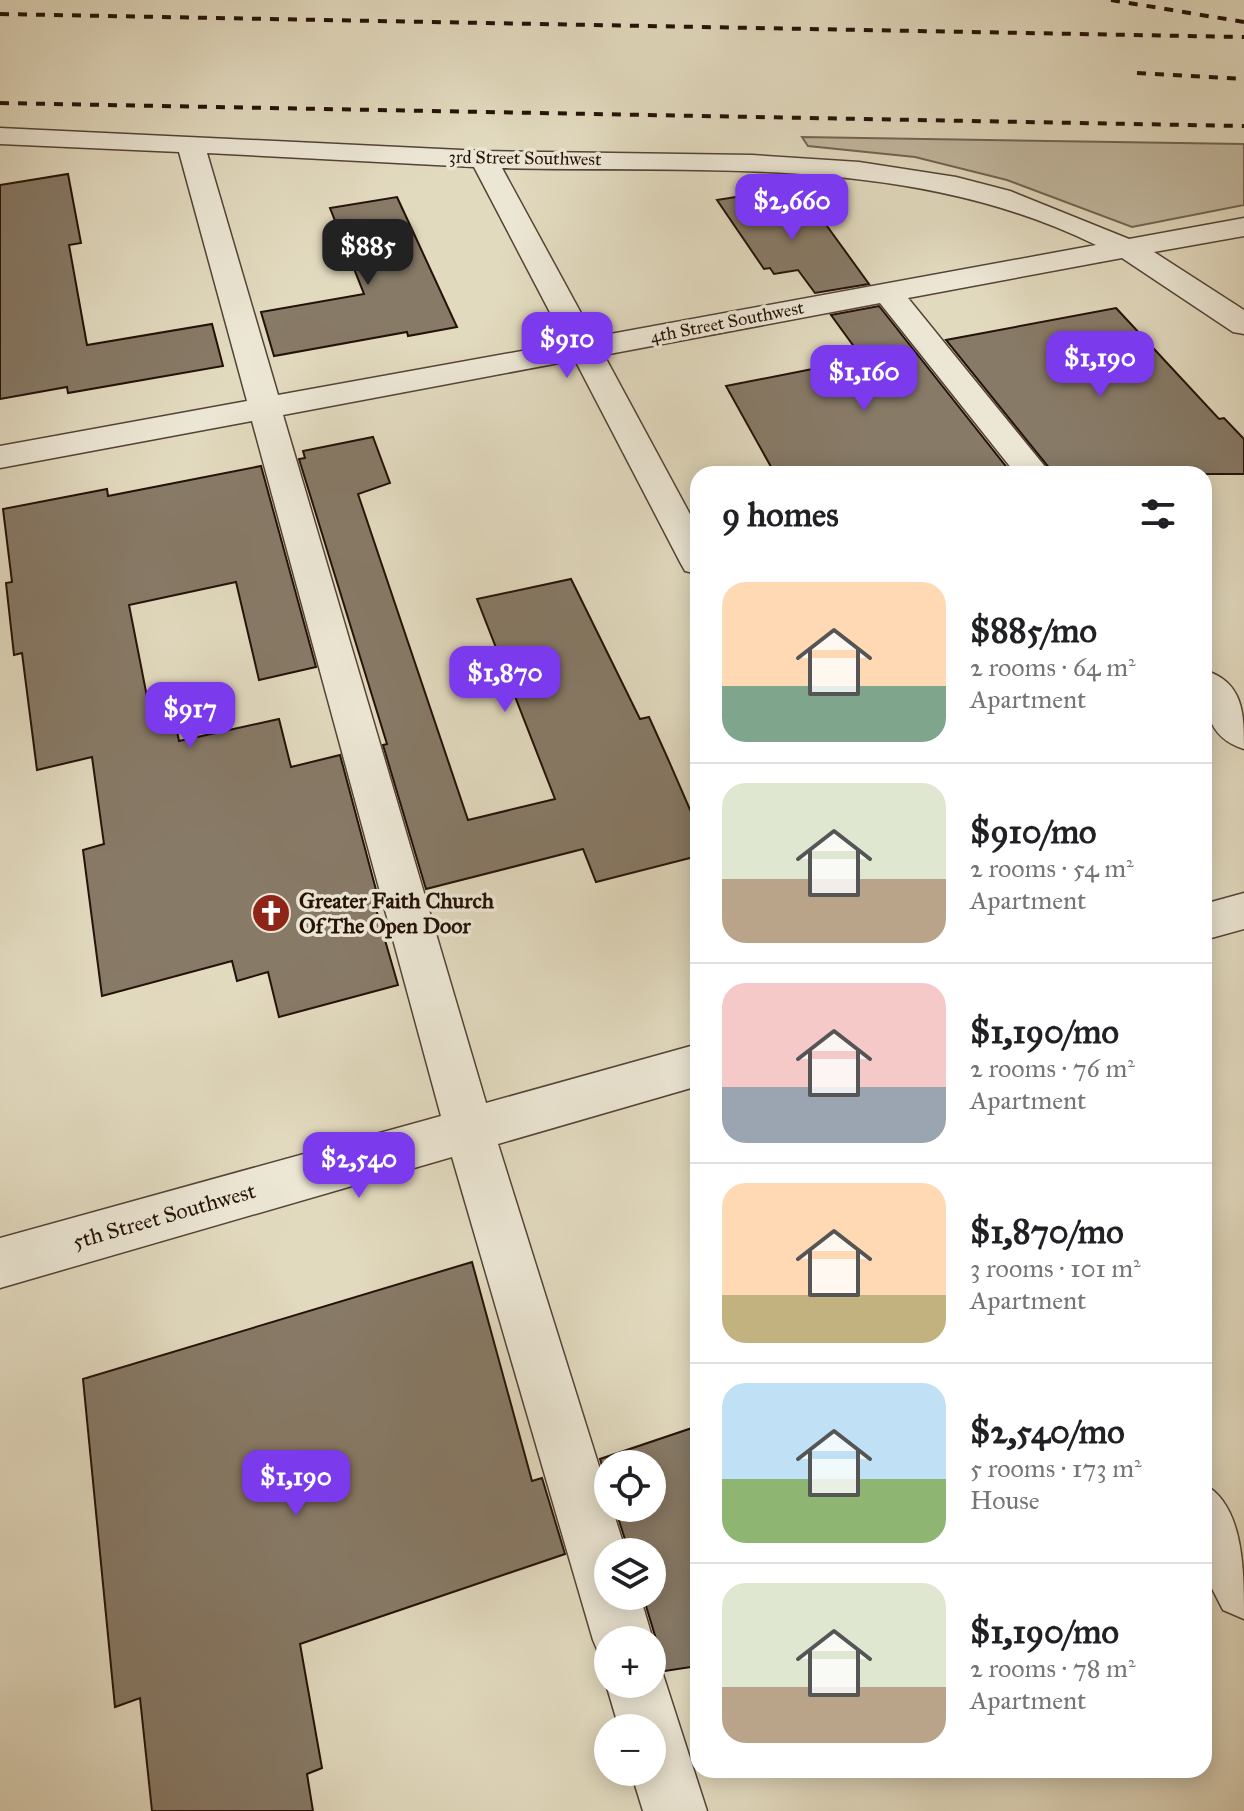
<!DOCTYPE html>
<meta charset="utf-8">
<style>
body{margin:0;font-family:"IM FELL Great Primer",serif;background:#f6f6f6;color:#202124;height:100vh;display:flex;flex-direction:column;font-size:30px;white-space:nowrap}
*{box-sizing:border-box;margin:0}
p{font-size:26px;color:#757577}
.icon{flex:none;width:44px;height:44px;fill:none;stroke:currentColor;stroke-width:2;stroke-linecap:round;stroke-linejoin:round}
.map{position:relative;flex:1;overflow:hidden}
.drawer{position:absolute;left:690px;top:466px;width:522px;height:1312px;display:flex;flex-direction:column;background:#fff;border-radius:24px;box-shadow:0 4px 20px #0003}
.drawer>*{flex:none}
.controls{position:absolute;left:594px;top:1450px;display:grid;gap:16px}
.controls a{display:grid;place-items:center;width:72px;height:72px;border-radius:50%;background:#fff;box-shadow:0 4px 20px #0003;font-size:40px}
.price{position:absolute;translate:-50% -68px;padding:0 18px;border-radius:16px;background:#7c3aed;color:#fff;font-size:26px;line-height:52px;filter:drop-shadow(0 2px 4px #0008)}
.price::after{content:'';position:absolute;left:50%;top:48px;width:24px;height:18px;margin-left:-12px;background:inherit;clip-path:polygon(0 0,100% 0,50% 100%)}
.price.on{background:#222;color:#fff}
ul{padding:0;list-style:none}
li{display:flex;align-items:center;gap:24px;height:200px;padding:0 32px}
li+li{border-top:2px solid #e0e0e0}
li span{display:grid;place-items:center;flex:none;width:224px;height:160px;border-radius:24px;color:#555}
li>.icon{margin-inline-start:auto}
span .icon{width:96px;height:96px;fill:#fffc;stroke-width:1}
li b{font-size:34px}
h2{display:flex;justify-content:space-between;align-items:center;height:96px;padding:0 32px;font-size:34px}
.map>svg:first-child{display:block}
.green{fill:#c2b8a0;stroke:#736454;stroke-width:2}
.building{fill:#877a67;stroke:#241108;stroke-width:2}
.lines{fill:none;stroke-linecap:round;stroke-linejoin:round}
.minor-casing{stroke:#544336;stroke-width:3}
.minor{fill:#ece7d5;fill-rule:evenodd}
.rail{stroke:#241108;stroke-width:4;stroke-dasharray:9 9;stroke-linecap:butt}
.labels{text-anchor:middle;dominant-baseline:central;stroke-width:7;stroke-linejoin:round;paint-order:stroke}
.far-street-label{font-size:18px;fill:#241108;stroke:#ece7d5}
.poi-label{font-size:22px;font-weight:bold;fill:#241108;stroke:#ece7d5;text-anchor:start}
.street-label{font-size:22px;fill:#241108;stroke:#ece7d5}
</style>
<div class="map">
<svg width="1244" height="1811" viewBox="0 0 1244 1811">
<rect width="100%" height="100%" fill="#e2dabf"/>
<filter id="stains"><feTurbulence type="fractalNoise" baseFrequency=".0025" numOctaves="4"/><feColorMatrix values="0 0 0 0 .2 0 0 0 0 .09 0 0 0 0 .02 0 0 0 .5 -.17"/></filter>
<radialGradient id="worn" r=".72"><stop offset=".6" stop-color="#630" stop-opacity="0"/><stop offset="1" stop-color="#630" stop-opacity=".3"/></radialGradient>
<path class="green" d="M802 137 1244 144V205L1132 227 1007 180 915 157 808 146Z"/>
<path class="building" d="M68 174 81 243 69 245 87 345 212 324 223 366 68 393 67 387 0 399V185Z
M773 191 793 219 819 215 869 284 815 293 798 270 774 274 770 268 764 269 717 200Z
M397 197 457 327 408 336 407 332 274 356 261 312 364 294 330 208Z
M879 306 1012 474H775L726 386 863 359 831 315Z
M1116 308 1219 419 1224 418 1244 439V474H1054L946 340Z
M373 437 390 483 358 494 468 820 555 799 477 599 571 579 640 719 649 717 668 759 698 828V856L596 882 583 849 426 889 383 745 387 744 299 459 305 458 303 451Z
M261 466 316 667 259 680 236 582 129 605 149 707 171 702 179 741 279 719 291 767 340 755 379 901 374 902 398 985 279 1017 268 972 237 981 232 961 102 996 83 850 104 844 92 757 37 770 22 653 14 655 6 583 12 582 3 509 107 489 108 496Z
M472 1262 532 1481 542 1478 565 1554 300 1644 322 1768 307 1774 313 1811H152L140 1698 115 1707 83 1379Z
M698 1426V1666L665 1671 652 1651 656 1639 643 1596H652V1552H629L615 1508H652V1464H608V1485L600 1459Z"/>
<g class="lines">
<defs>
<path id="minor" d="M0 128 482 151 752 155 859 162 956 177 1010 191 1129 239 1244 218V236L1154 252 1244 310V334L1233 332 1122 258 908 298 1051 474H1016L880 303 604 355 698 529V574L685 571 680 562 575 360 283 415 486 1103 698 1044V1086L498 1144 608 1495V1508H612L626 1552H608V1596H640L653 1640 652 1643V1640H608V1664L602 1661 593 1640 452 1157 0 1288V1238L441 1116 252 421 0 468V446L247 401 179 152 0 144ZM207 153 474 167 566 343 278 395ZM502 168C702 173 911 154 1096 245L594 337Z
M1204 670C1244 682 1244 714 1244 749 1205 737 1204 704 1204 670Z
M1244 893V929L1204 940V904Z
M1204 1484C1244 1506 1244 1570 1244 1619L1223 1610 1204 1573Z
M652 1659 659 1662 707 1811H643L631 1772H652V1728H619L606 1684 608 1680V1684H652Z"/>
</defs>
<use href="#minor" class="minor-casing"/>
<use href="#minor" class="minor"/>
<path class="rail" d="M1111 0 1244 22
M0 14 1244 37
M1137 73 1244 79
M0 103 1244 126"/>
</g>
<defs>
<symbol id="church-disc" viewBox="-11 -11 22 22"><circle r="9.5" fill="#8f2418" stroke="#ece7d5"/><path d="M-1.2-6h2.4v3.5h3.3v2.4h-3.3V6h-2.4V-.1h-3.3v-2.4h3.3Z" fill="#fff"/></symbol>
</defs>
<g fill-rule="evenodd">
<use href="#church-disc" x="249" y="891" width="44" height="44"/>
</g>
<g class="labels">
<g class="far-street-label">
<text transform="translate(525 158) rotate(1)">3rd Street Southwest</text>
<text transform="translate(727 322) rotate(-11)">4th Street Southwest</text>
</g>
<g class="poi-label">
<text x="299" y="900">Greater Faith Church<tspan x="299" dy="25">Of The Open Door</tspan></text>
</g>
<g class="street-label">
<text transform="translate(164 1216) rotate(-16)">5th Street Southwest</text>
</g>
</g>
<rect width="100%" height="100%" filter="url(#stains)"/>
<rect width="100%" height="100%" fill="url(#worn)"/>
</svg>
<div class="controls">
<a><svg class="icon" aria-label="locate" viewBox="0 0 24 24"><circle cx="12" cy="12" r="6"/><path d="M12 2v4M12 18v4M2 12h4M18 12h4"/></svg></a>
<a><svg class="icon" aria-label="layers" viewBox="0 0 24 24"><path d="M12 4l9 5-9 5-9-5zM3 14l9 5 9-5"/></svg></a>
<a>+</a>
<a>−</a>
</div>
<b class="price" style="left:792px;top:242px">$2,660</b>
<b class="price on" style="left:368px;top:287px">$885</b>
<b class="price" style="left:567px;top:380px">$910</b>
<b class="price" style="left:1100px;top:399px">$1,190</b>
<b class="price" style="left:864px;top:413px">$1,160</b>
<b class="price" style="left:505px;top:714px">$1,870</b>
<b class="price" style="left:190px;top:750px">$917</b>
<b class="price" style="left:359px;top:1200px">$2,540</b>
<b class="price" style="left:296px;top:1518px">$1,190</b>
<section class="drawer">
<h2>9 homes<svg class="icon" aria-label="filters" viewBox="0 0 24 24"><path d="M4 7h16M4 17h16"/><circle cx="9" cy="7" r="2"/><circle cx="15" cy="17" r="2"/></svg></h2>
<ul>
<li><span style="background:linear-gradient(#ffd9b3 65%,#7fa58c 0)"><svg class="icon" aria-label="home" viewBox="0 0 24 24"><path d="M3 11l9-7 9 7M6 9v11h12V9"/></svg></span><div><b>$885/mo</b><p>2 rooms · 64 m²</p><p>Apartment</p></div></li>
<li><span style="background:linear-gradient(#dfe7d0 60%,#b9a48a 0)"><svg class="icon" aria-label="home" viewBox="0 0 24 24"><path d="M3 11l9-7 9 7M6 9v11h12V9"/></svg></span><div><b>$910/mo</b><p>2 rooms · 54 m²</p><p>Apartment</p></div></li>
<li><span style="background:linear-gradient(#f6c9c9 65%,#9aa5b1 0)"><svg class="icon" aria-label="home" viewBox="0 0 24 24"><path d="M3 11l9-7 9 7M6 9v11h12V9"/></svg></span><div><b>$1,190/mo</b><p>2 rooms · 76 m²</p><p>Apartment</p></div></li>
<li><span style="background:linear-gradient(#ffd9b3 70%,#c2b280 0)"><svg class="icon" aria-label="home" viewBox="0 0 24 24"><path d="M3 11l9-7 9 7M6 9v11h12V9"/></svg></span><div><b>$1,870/mo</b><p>3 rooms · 101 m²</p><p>Apartment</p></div></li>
<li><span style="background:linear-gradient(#bfe0f5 60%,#8fb573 0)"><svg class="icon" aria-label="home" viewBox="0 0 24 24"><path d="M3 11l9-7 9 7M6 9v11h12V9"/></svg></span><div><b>$2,540/mo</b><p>5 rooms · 173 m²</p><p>House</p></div></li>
<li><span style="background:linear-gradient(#dfe7d0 65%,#b9a48a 0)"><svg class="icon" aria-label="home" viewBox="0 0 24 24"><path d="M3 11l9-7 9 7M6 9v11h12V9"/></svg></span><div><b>$1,190/mo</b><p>2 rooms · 78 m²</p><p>Apartment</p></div></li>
</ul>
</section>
</div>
